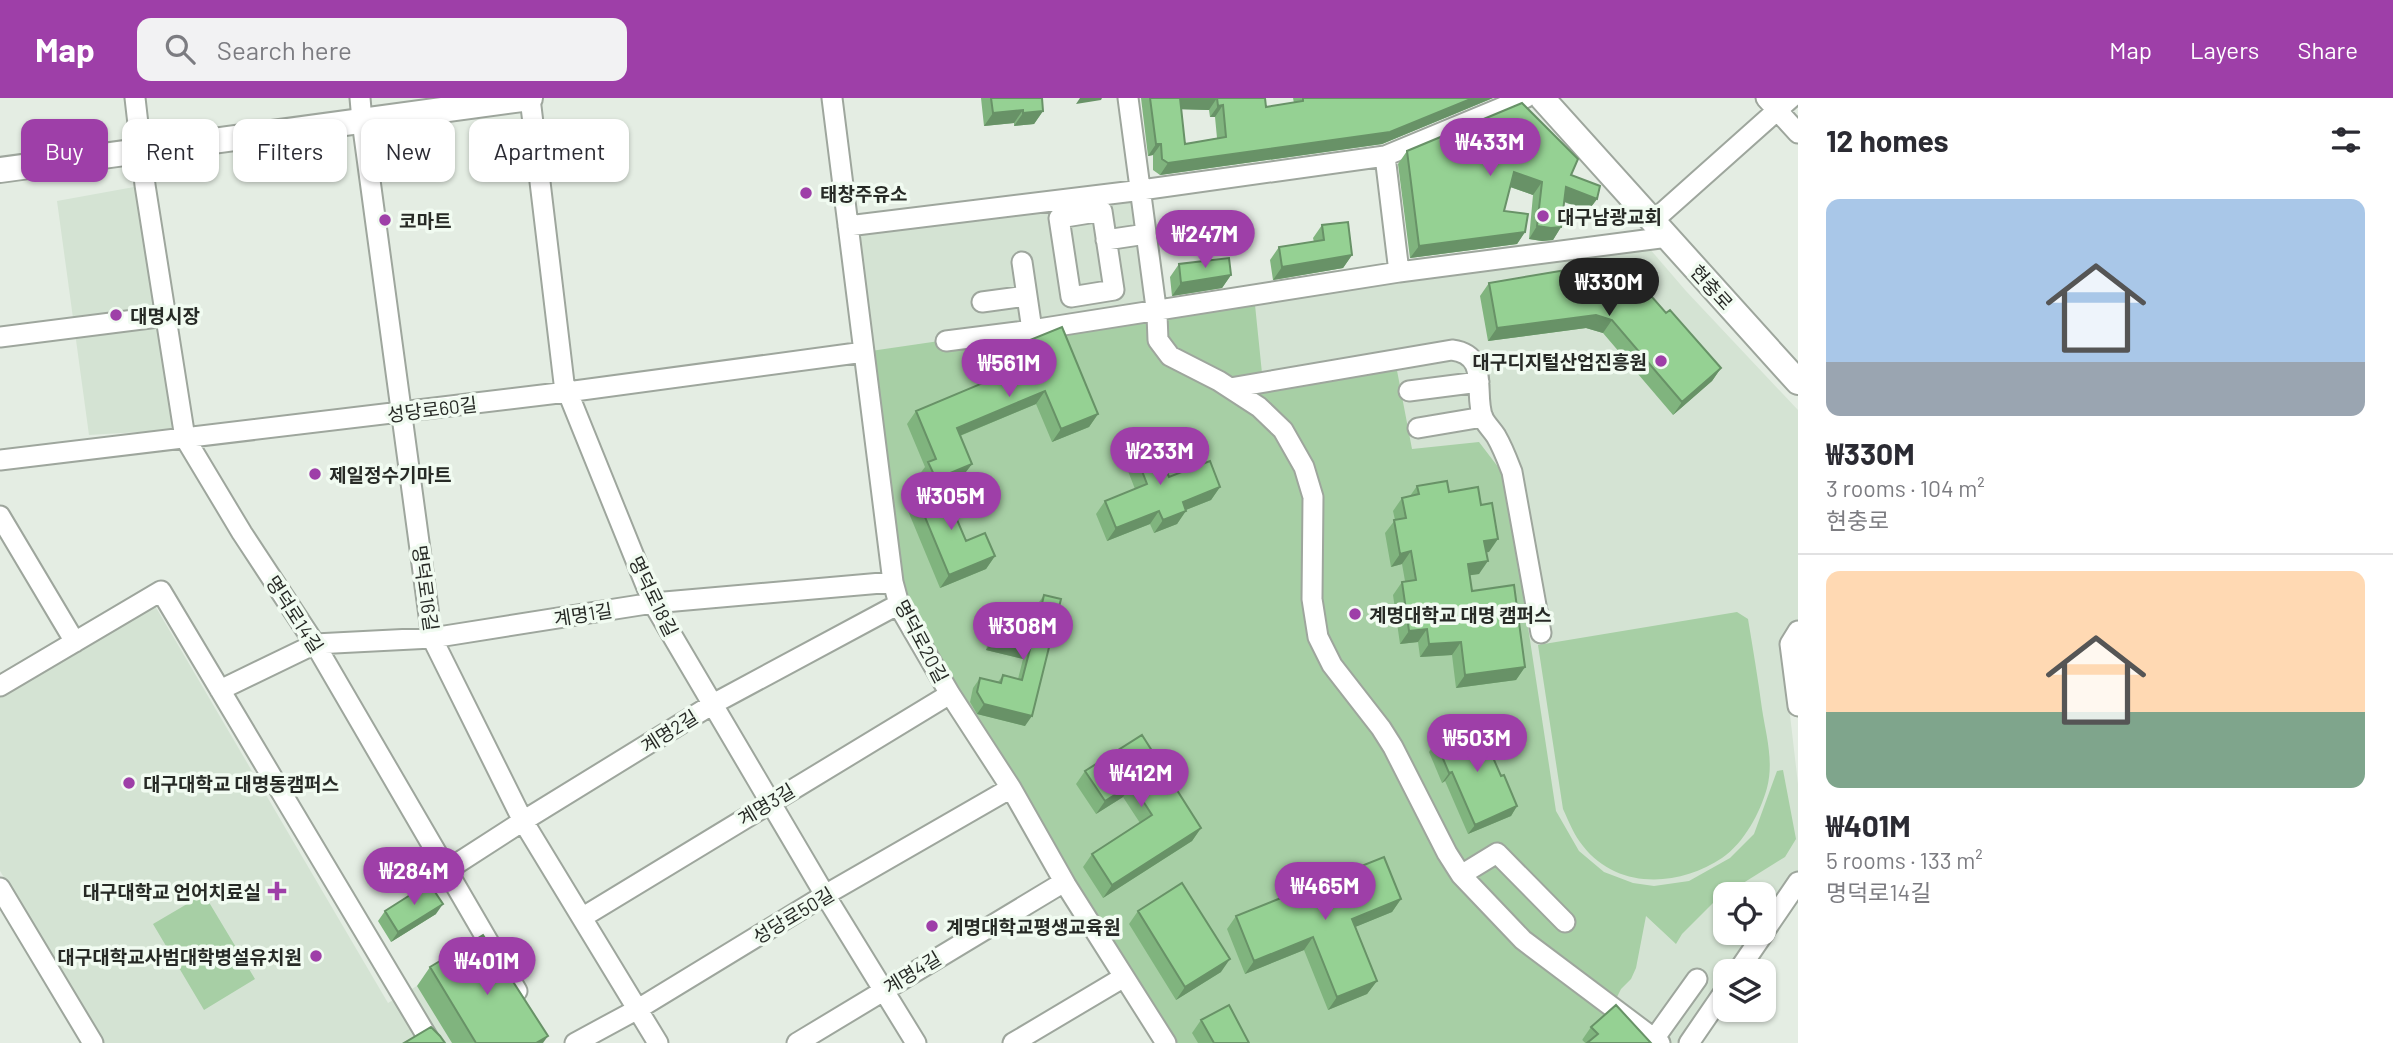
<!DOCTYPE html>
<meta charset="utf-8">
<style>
body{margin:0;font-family:Barlow,"Noto Sans KR",sans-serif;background:#f2f2f3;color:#2b2b33;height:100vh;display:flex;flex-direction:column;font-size:26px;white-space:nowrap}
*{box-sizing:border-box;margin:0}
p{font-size:23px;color:#7c7c81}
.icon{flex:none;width:38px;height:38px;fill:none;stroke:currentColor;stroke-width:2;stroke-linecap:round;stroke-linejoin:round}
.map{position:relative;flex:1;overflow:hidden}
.panel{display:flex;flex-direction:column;background:#fff;width:595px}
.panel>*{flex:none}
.guide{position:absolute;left:21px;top:21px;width:665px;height:63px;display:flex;gap:14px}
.buttons{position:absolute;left:1713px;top:784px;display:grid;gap:14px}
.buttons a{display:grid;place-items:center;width:63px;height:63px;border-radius:14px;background:#fff;box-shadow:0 2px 5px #0004;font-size:35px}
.price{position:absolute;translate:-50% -60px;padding:0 16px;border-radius:24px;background:#9e3fa8;color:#fff;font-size:23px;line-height:46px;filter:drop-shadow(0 2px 4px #0008)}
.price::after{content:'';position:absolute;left:50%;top:42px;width:21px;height:16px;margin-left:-10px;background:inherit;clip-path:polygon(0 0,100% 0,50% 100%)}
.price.selected{background:#222;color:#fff}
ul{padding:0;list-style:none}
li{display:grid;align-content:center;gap:14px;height:371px;padding:0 28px}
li+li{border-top:2px solid #e1e1e2}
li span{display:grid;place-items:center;height:217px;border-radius:14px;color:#555}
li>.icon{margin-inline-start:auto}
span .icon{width:126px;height:126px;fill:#fffc;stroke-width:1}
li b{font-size:30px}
h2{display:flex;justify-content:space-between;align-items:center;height:84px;padding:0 28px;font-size:30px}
.pill{padding:0 24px;border-radius:14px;background:#fff;box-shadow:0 2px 5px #0004;font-size:24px;line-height:63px}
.pill.selected{background:#9e3fa8;color:#fff}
header{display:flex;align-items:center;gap:42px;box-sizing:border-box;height:98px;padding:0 35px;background:#9e3fa8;color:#fff}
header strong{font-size:33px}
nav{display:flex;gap:38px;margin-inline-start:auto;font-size:24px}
.search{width:490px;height:63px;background:#f2f2f3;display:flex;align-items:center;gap:18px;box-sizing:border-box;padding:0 24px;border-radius:14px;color:#7c7c81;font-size:26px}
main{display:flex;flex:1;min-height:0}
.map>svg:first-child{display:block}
.built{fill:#d4e3d3}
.green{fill:#a7cfa5}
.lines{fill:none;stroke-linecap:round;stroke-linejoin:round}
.minor-casing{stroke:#9ea69d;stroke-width:23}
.major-casing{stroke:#9ea69d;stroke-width:28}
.minor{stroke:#fff;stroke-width:19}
.major{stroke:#fff;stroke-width:24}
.wall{fill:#80b47e;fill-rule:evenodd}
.shaded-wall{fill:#689267}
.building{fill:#95d193;stroke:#689267;stroke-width:2}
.poi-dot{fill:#9e3fa8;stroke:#f1fbf1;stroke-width:2.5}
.labels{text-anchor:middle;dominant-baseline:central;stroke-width:7;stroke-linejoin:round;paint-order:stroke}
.poi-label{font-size:19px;font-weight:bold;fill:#272a26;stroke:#f1fbf1;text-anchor:start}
.street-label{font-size:19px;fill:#272a26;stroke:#f1fbf1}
</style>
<header>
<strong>Map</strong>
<div class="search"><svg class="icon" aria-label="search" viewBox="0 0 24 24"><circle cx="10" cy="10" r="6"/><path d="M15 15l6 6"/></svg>Search here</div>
<nav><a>Map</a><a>Layers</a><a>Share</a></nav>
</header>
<main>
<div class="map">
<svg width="1798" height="945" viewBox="0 0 1798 945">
<rect width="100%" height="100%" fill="#e4ede3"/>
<path class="built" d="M145 87 173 332 89 337 57 103Z
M1135 98 1152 215 1459 174 1553 165 1625 150H1649L1686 193 1798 312V523L1781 539 1798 686V776L1764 824V796H1726V835H1756L1729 873H1726L1725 878 1677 945H1177L909 509 858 139 863 135Z
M154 506 388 905 476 853 535 945H104L0 773V597Z"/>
<path class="green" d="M1254 197 1263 285 1395 262 1412 351 1479 344 1505 378 1556 713 1579 753 1604 774 1633 785 1654 788 1689 783 1730 760 1754 736 1777 673 1783 672 1796 741 1785 759 1716 802 1682 836 1676 846 1646 818 1636 870 1631 881 1621 891 1607 919 1582 942 1585 945H1166L899 506 864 254Z
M1737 514 1748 521C1753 551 1758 581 1762 611 1766 637 1774 663 1767 690 1760 715 1744 745 1722 760 1679 789 1617 792 1583 748 1574 737 1569 724 1563 711L1538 547Z
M204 796 255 881 204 912 153 826Z"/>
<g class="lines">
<defs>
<path id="minor" d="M135 0 145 87 185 340 242 435 315 546 517 893
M360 0 362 23 432 540 523 723 658 945
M530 0 564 285 653 505 825 797 916 945
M832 0 893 484 900 510 950 596 1011 690 1066 787 1166 945
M1128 0 1157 217 1158 242 1170 258 1219 283 1259 309 1283 332 1304 369 1313 399 1312 501 1318 539 1332 567 1381 630 1393 649 1447 755 1461 777 1523 842 1660 945
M1766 0 1798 35
M1385 58 1399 174
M1102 113 1114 192 1071 199 1059 120Z
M1653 123 1791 0
M848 128 1134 93 1385 58 1525 0
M1106 142 1146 136
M1022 164 1032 232 1399 174 1668 139
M982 204 1027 198
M0 239 166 218
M946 243 1032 232
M1230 290 1452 252C1491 257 1473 296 1483 320 1486 326 1492 332 1496 338 1503 350 1507 361 1512 374L1541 535
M1409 293 1479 284
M1418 330 1483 319
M0 362 567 294 864 254
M0 418 75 544
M1798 533 1790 546 1798 608
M0 588 161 493 431 945
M220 592 315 546 432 540 653 505 893 484
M447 772 523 723 713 606 899 506
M1461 777 1497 755 1565 824
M0 790 93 945
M583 819 950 596
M1764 834 1798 784
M1738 873 1764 835
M1654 941 1697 881
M575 945 638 911 825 797 1011 690
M797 945 1064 784
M1013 945 1124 879
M1689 945 1726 891"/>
<path id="major" d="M1542 0 1798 284
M0 72 530 0"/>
</defs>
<use href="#minor" class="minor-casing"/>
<use href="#major" class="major-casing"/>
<use href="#minor" class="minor"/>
<use href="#major" class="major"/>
</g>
<path class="wall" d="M981 0H1042L1043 13 1034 26 1014 28V25L984 28Z
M1141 0H1265L1266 9 1294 5 1293 0H1493L1382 46 1160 77 1153 72V57L1148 58ZM1181 11 1209 12 1210 19H1215L1217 40 1185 46Z
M1407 53 1571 77 1597 101 1588 113 1564 104 1561 129 1553 142 1542 143 1529 141 1533 97 1510 89 1504 113 1525 134 1517 146 1410 160 1398 66Z
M1322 127 1352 157 1343 170 1273 182 1270 162 1279 149 1314 144 1313 140Z
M1179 166 1231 177 1222 190 1172 198 1170 179Z
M1489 185 1666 215 1721 270 1712 283 1673 317 1603 235 1586 230 1488 243 1480 198Z
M1025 244 1098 316 1089 329 1052 344 1036 306 960 338 972 366 962 379 943 387 966 443 995 458 986 471 940 490 906 408 915 395 925 390 919 377 925 369 907 326 916 313 1021 269 1016 257Z
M1130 342 1169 379 1220 389 1211 402 1186 412 1177 426 1154 435 1150 426 1107 443 1096 416 1105 403 1135 391 1121 355Z
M1417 388 1449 394 1489 454H1486L1479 476 1469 477 1472 493 1525 569 1516 582 1456 590 1452 557 1420 559 1418 544 1400 546 1393 497 1402 484 1405 483 1402 466 1391 469 1385 435 1395 422 1393 413 1402 400 1410 398Z
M1044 497 1025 628 977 616 970 604 973 590 980 580 998 584 1003 577 1018 581 1023 561 986 552 991 532 998 522 1031 530 1037 507Z
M1142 637 1201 730 1192 743 1103 800 1083 769 1092 756 1140 725 1123 699 1096 716 1076 686 1085 673Z
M1436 644 1501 678 1517 708 1511 718 1468 736 1445 683 1442 685 1429 654Z
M1401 801 1392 814 1355 829 1377 883 1367 896 1328 912 1304 852 1245 876 1227 831 1236 818Z
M385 813 436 816 391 844 378 823Z
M1138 813 1221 874 1176 902 1129 826Z
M430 869 543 945H452L417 888Z
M1201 922 1249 945H1198L1192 935Z
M1591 929 1651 945H1585L1582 942Z"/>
<path class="shaded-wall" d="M1080 0H1102L1101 2 1076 6Z
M1179 0H1217L1209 12 1171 11Z
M1473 0H1493L1382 46 1160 77 1168 65Z
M1223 7 1215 19H1210L1218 8Z
M1023 12 1014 25 984 28 993 15Z
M1043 13 1034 26 1014 28 1023 15Z
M1156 46H1161L1153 57 1148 58Z
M1514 74 1542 84 1533 97 1505 87Z
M1566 89 1597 101 1588 113 1558 101Z
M1537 128 1561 129 1553 142 1542 143 1529 141Z
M1525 134 1517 146 1410 160 1419 148Z
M1352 157 1343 170 1273 182 1282 169Z
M1231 177 1222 190 1172 198 1181 185Z
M1596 217 1612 222 1603 235 1586 230 1488 243 1497 230Z
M1721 270 1712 283 1673 317 1682 304Z
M1045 293 1036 306 947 343 957 330Z
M1098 316 1089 329 1052 344 1061 331Z
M972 366 962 379 926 394 936 381Z
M1220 389 1211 402 1173 417 1183 404Z
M1159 413 1150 426 1107 443 1116 430Z
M1186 413 1177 426 1154 435 1163 422Z
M1498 441 1489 454 1475 456 1484 443Z
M1411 453 1402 466 1391 469 1400 456Z
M995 458 986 471 940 490 949 477Z
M1488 463 1479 476 1458 479 1468 466Z
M1427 531 1418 544 1400 546 1409 533Z
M993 542 1030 551 1023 561 986 552Z
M1461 544 1452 557 1420 559 1429 546Z
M1525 569 1516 582 1456 590 1465 577Z
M984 606 1032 618 1025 628 977 616Z
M1452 674 1445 683 1442 685 1449 675Z
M1132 686 1123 699 1096 716 1105 703Z
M1517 708 1511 718 1468 736 1475 727Z
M1201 730 1192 743 1103 800 1112 787Z
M1401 801 1392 814 1343 834 1352 821Z
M443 806 436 816 391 844 398 834Z
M1313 839 1304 852 1245 876 1254 863Z
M1230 861 1221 874 1176 902 1185 889Z
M1377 883 1367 896 1328 912 1337 899Z
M548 938 543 945H536Z"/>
<path class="building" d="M991 0H1042L1043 13 1023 15V12L993 15Z
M1150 0H1180L1185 46 1226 39 1223 7 1218 8 1217 0H1204H1265L1266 9 1303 3V0H1473L1390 34 1168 65 1162 61 1161 46H1156Z
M1522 5 1578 61 1571 77 1600 88 1597 101 1566 89 1561 129 1551 130 1537 128 1542 84 1514 74 1504 113 1528 116 1525 134 1419 148 1407 53Z
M1348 124 1352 157 1282 169 1279 149 1324 142 1322 127Z
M1229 160 1231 177 1181 185 1179 166Z
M1584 169 1608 170 1623 175 1638 183 1666 215 1670 212 1721 270 1682 304 1612 222 1596 217 1497 230 1489 185Z
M1062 229 1098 316 1061 331 1045 293 957 330 972 366 936 381 928 364 936 361 916 313 1033 264 1025 244Z
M1151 334 1169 379 1210 363 1220 389 1183 404 1186 413 1163 422 1159 413 1116 430 1105 403 1147 386 1130 342Z
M1447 383 1449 394 1478 389 1481 407 1492 405 1498 441 1484 443 1488 463 1468 466 1472 493 1514 487 1525 569 1465 577 1461 544 1429 546 1427 531 1409 533 1402 484 1416 482 1411 453 1400 456 1394 422 1406 420 1402 400 1419 396 1417 388Z
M941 384 966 443 985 435 995 458 949 477 915 395Z
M1044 497 1061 501 1032 618 984 606 977 594 980 580 1001 585 1003 577 1022 582 1030 551 993 542 998 522 1036 531Z
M1478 625 1501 678 1504 677 1517 708 1475 727 1452 674 1449 675 1436 644Z
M1142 637 1201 730 1112 787 1092 756 1152 717 1132 686 1105 703 1085 673Z
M1384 759 1401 801 1352 821 1377 883 1337 899 1313 839 1254 863 1236 818Z
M429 785 443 806 398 834 385 813Z
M1182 785 1230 861 1185 889 1138 813Z
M483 837 548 938 536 945H476L430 869Z
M1229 907 1249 945H1214L1201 922Z
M1616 907 1651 945H1587L1598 936 1591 929Z
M431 929 440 938 445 945H404Z"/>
<g class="poi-dot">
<circle cx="806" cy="95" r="7"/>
<circle cx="1543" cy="118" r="7"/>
<circle cx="385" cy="122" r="7"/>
<circle cx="116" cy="217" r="7"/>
<circle cx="1661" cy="263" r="7"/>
<circle cx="315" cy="376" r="7"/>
<circle cx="1355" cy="516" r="7"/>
<circle cx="129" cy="685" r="7"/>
<path d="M273.5 782.5h7v7h7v7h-7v7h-7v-7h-7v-7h7z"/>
<circle cx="932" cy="828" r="7"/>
<circle cx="316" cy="858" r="7"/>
</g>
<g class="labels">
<g class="poi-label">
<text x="820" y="95">태창주유소</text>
<text x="1557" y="118">대구남광교회</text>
<text x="399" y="122">코마트</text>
<text x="130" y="217">대명시장</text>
<text x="1647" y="263" text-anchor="end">대구디지털산업진흥원</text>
<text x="329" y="376">제일정수기마트</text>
<text x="1369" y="516">계명대학교 대명 캠퍼스</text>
<text x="143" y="685">대구대학교 대명동캠퍼스</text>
<text x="261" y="793" text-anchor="end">대구대학교 언어치료실</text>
<text x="946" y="828">계명대학교평생교육원</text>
<text x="302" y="858" text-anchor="end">대구대학교사범대학병설유치원</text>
</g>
<g class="street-label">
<text transform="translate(1712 189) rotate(48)">현충로</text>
<text transform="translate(432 311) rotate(-7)">성당로60길</text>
<text transform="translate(426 490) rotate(82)">명덕로16길</text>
<text transform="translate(654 498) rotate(64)">명덕로18길</text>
<text transform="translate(295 516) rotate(57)">명덕로14길</text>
<text transform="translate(583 516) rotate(-9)">계명1길</text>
<text transform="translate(922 543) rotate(62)">명덕로20길</text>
<text transform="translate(669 633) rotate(-32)">계명2길</text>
<text transform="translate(766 706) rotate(-31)">계명3길</text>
<text transform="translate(793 817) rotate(-31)">성당로50길</text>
<text transform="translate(912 874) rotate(-31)">계명4길</text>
</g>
</g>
</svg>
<div class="buttons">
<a><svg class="icon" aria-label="locate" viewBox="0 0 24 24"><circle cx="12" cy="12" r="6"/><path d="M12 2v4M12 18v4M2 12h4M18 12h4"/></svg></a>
<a><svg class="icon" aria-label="layers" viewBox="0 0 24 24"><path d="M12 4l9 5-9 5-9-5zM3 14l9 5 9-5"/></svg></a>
</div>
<b class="price" style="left:1490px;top:80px">₩433M</b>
<b class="price" style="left:1205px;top:172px">₩247M</b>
<b class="price selected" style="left:1609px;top:220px">₩330M</b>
<b class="price" style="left:1009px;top:301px">₩561M</b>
<b class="price" style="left:1160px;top:389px">₩233M</b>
<b class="price" style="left:951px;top:434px">₩305M</b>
<b class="price" style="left:1023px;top:564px">₩308M</b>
<b class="price" style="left:1477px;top:676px">₩503M</b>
<b class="price" style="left:1141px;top:711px">₩412M</b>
<b class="price" style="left:414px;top:809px">₩284M</b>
<b class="price" style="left:1325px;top:824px">₩465M</b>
<b class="price" style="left:487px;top:899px">₩401M</b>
<div class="guide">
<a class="pill selected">Buy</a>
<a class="pill">Rent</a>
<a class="pill">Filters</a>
<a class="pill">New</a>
<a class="pill">Apartment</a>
</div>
</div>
<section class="panel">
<h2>12 homes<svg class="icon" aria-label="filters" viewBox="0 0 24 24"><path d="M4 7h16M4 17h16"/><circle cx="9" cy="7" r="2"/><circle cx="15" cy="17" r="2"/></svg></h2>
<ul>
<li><span style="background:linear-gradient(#a9c7e8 75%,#9aa5b1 0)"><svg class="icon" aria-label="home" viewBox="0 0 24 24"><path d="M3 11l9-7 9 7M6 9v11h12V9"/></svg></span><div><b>₩330M</b><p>3 rooms · 104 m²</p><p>현충로</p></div></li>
<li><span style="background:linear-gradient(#ffd9b3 65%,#7fa58c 0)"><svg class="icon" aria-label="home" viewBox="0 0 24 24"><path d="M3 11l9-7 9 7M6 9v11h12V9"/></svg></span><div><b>₩401M</b><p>5 rooms · 133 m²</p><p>명덕로14길</p></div></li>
</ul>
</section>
</main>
